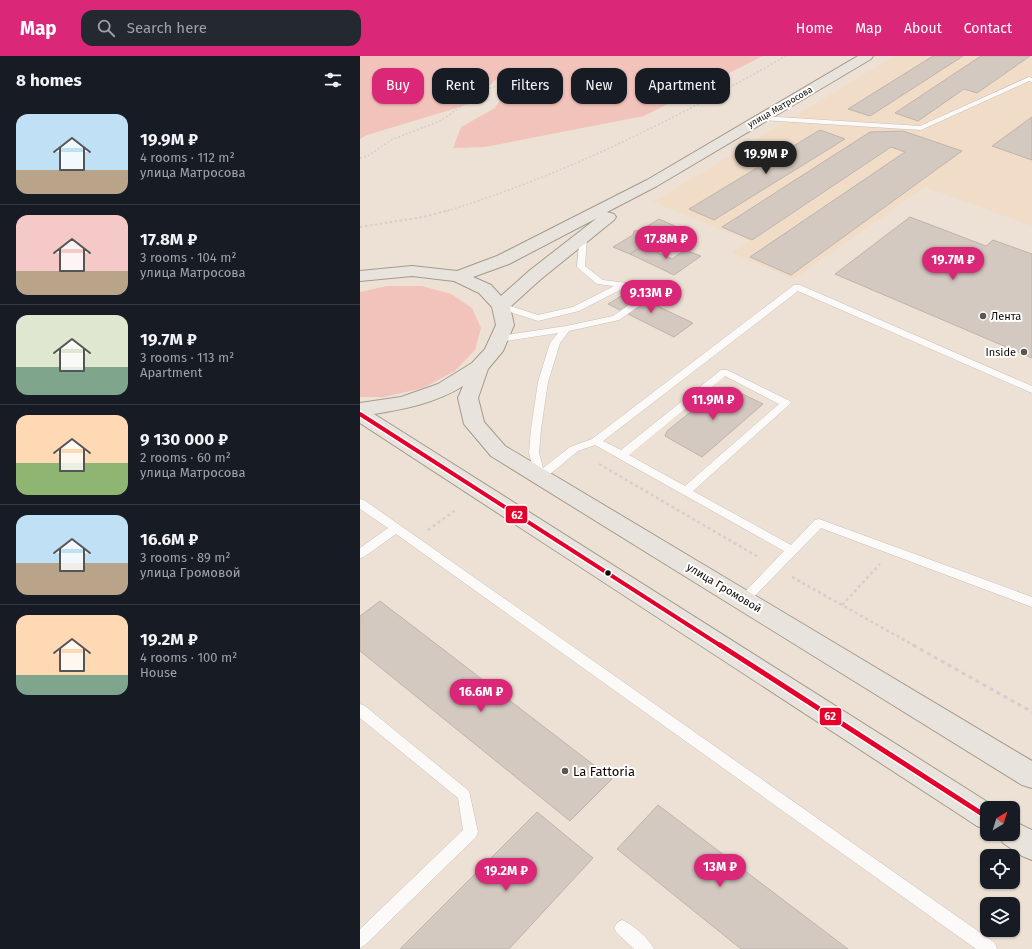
<!DOCTYPE html>
<meta charset="utf-8">
<style>
body{margin:0;font-family:"Fira Sans",sans-serif;background:#242831;color:#f1f3f6;height:100vh;display:flex;flex-direction:column;font-size:15px;white-space:nowrap}
*{box-sizing:border-box;margin:0}
p{font-size:13px;color:#9ea1a6}
.icon{flex:none;width:22px;height:22px;fill:none;stroke:currentColor;stroke-width:2;stroke-linecap:round;stroke-linejoin:round}
.map{position:relative;flex:1;overflow:hidden}
.panel{display:flex;flex-direction:column;background:#171b24;width:360px}
.panel>*{flex:none}
.top-card{position:absolute;left:12px;top:12px;width:380px;height:36px;display:flex;gap:8px}
.needle{width:26px;rotate:38deg}
.controls{position:absolute;left:620px;top:745px;display:grid;gap:8px}
.controls a{display:grid;place-items:center;width:40px;height:40px;border-radius:8px;background:#171b24;box-shadow:0 1px 3px #0004;font-size:20px}
.price{position:absolute;translate:-50% -34px;padding:0 9px;border-radius:14px;background:#db2777;color:#fff;font-size:13px;line-height:26px;filter:drop-shadow(0 1px 2px #0008)}
.price::after{content:'';position:absolute;left:50%;top:24px;width:12px;height:9px;margin-left:-6px;background:inherit;clip-path:polygon(0 0,100% 0,50% 100%)}
.price.active{background:#222;color:#fff}
ul{padding:0;list-style:none}
li{display:flex;align-items:center;gap:12px;height:100px;padding:0 16px}
li+li{border-top:1px solid #363941}
li span{display:grid;place-items:center;flex:none;width:112px;height:80px;border-radius:12px;color:#555}
li>.icon{margin-inline-start:auto}
span .icon{width:48px;height:48px;fill:#fffc;stroke-width:1}
li b{font-size:17px}
h2{display:flex;justify-content:space-between;align-items:center;height:48px;padding:0 16px;font-size:17px}
.chip{padding:0 14px;border-radius:12px;background:#171b24;box-shadow:0 1px 3px #0004;font-size:14px;line-height:36px}
.chip.active{background:#db2777;color:#fff}
header{display:flex;align-items:center;gap:24px;box-sizing:border-box;height:56px;padding:0 20px;background:#db2777;color:#fff}
header strong{font-size:19px}
nav{display:flex;gap:22px;margin-inline-start:auto;font-size:14px}
.search{width:280px;height:36px;background:#242831;display:flex;align-items:center;gap:10px;box-sizing:border-box;padding:0 14px;border-radius:12px;color:#9ea1a6;font-size:15px}
main{display:flex;flex:1;min-height:0}
.map>svg:first-child{display:block}
.built{fill:#f1dcc7}
.green{fill:#f2c3ba}
.building{fill:#d4c9c1;stroke:#bfb4ac}
.lines{fill:none;stroke-linecap:round;stroke-linejoin:round}
.service-casing{stroke:#c8bfb5;stroke-width:1}
.primary-casing{stroke:#a49b8c;stroke-width:2}
.path-far3{stroke:#d3cfcc;stroke-width:1.5;stroke-dasharray:2 2;stroke-linecap:butt}
.path-far2{stroke:#d3cfcc;stroke-width:2;stroke-dasharray:2.5 2.5;stroke-linecap:butt}
.path-far1{stroke:#d3cfcc;stroke-width:2.5;stroke-dasharray:3 3;stroke-linecap:butt}
.path{stroke:#d3cfcc;stroke-width:3;stroke-dasharray:4 4;stroke-linecap:butt}
.service{fill:#fcfaf9;fill-rule:evenodd}
.primary{fill:#e8e4dd;fill-rule:evenodd}
.bus-1-far1-casing{stroke:#fff;stroke-width:7}
.bus-1-casing{stroke:#fff;stroke-width:8}
.bus-1-far1{stroke:#e4002b;stroke-width:4}
.bus-1{stroke:#e4002b;stroke-width:5}
.poi-dot{fill:#5e554d;stroke:#fff;stroke-width:1.5}
.bus-dot{fill:#110a04;stroke:#fff;stroke-width:1.5}
.labels{text-anchor:middle;dominant-baseline:central;stroke-width:4;stroke-linejoin:round;paint-order:stroke}
.far-street-label{font-size:9px;fill:#110a04;stroke:#fff}
.poi-label{font-size:11px;fill:#110a04;stroke:#fff;text-anchor:start}
.street-label{font-size:11px;fill:#110a04;stroke:#fff}
.near-poi-label{font-size:13px;fill:#110a04;stroke:#fff;text-anchor:start}
.line-badge{stroke:#fff;stroke-width:1.5}
.badge-label{font-size:11px;text-anchor:middle;font-weight:bold;fill:#fff}
</style>
<header>
<strong>Map</strong>
<div class="search"><svg class="icon" aria-label="search" viewBox="0 0 24 24"><circle cx="10" cy="10" r="6"/><path d="M15 15l6 6"/></svg>Search here</div>
<nav><a>Home</a><a>Map</a><a>About</a><a>Contact</a></nav>
</header>
<main>
<section class="panel">
<h2>8 homes<svg class="icon" aria-label="filters" viewBox="0 0 24 24"><path d="M4 7h16M4 17h16"/><circle cx="9" cy="7" r="2"/><circle cx="15" cy="17" r="2"/></svg></h2>
<ul>
<li><span style="background:linear-gradient(#bfe0f5 70%,#b9a48a 0)"><svg class="icon" aria-label="home" viewBox="0 0 24 24"><path d="M3 11l9-7 9 7M6 9v11h12V9"/></svg></span><div><b>19.9M ₽</b><p>4 rooms · 112 m²</p><p>улица Матросова</p></div></li>
<li><span style="background:linear-gradient(#f6c9c9 70%,#b9a48a 0)"><svg class="icon" aria-label="home" viewBox="0 0 24 24"><path d="M3 11l9-7 9 7M6 9v11h12V9"/></svg></span><div><b>17.8M ₽</b><p>3 rooms · 104 m²</p><p>улица Матросова</p></div></li>
<li><span style="background:linear-gradient(#dfe7d0 65%,#7fa58c 0)"><svg class="icon" aria-label="home" viewBox="0 0 24 24"><path d="M3 11l9-7 9 7M6 9v11h12V9"/></svg></span><div><b>19.7M ₽</b><p>3 rooms · 113 m²</p><p>Apartment</p></div></li>
<li><span style="background:linear-gradient(#ffd9b3 60%,#8fb573 0)"><svg class="icon" aria-label="home" viewBox="0 0 24 24"><path d="M3 11l9-7 9 7M6 9v11h12V9"/></svg></span><div><b>9 130 000 ₽</b><p>2 rooms · 60 m²</p><p>улица Матросова</p></div></li>
<li><span style="background:linear-gradient(#bfe0f5 60%,#b9a48a 0)"><svg class="icon" aria-label="home" viewBox="0 0 24 24"><path d="M3 11l9-7 9 7M6 9v11h12V9"/></svg></span><div><b>16.6M ₽</b><p>3 rooms · 89 m²</p><p>улица Громовой</p></div></li>
<li><span style="background:linear-gradient(#ffd9b3 75%,#7fa58c 0)"><svg class="icon" aria-label="home" viewBox="0 0 24 24"><path d="M3 11l9-7 9 7M6 9v11h12V9"/></svg></span><div><b>19.2M ₽</b><p>4 rooms · 100 m²</p><p>House</p></div></li>
</ul>
</section>
<div class="map">
<svg width="672" height="893" viewBox="0 0 672 893">
<rect width="100%" height="100%" fill="#ede1d5"/>
<path class="built" d="M534 0H672V170L565 131 434 223 372 197 389 185 293 146Z"/>
<path class="green" d="M0 0H403L284 60 125 91 93 92 101 71 135 52 146 34 142 17 113 47 7 79 0 83Z
M27 230H62L91 238 112 252 121 272 115 294 95 315 63 332 24 341H0V236Z"/>
<path class="building" d="M573 0H603L510 60 488 53Z
M621 0H670L617 37 604 33 558 65 535 57Z
M672 61V104L632 90Z
M460 74 485 83 354 164 329 153Z
M543 75 602 95 431 219 390 201 545 96 531 91 392 184 362 171 510 76Z
M550 161 626 190 633 184 672 198V302L475 218Z
M299 163 315 170 270 198 253 191 273 179 274 175 281 174Z
M283 190 312 203 325 194 341 200 314 219 270 198Z
M268 236 333 267 314 281 248 248Z
M368 331 403 348 342 401 305 380 307 375 353 338 357 340Z
M20 545 252 723 210 765 0 595V560Z
M298 749 488 893H381L257 793Z
M177 756 233 802 149 893H40Z"/>
<g class="lines">
<defs>
<path id="service" d="M669 21 672 22V26L669 25 561 74 401 64 397 62 401 60 560 70Z
M220 179H223L227 181 225 210 243 224 267 227 293 240 259 264 209 275 200 287 188 326 181 373 179 397 183 412 210 391 232 383 434 229H440L672 330V337L438 235 243 385 261 394 361 314H367L430 345 431 347 333 435 431 489 455 464 459 463 672 541V551L461 472 388 547 384 549 380 547 378 544 380 541 424 495 235 389 218 395 184 423H176L169 397 171 373 178 326 190 287 198 277 139 286 134 283 139 280 206 270 253 260 282 240 264 232 219 255 178 265 138 252 137 250 141 247 178 259 213 251 254 230 237 228 217 211ZM365 320 419 348 325 430 269 399Z
M0 443 4 444 635 887 637 893H616L36 478 4 501 0 502V492L28 472 0 453Z
M0 648 5 650 109 735 118 776 116 781 5 889 0 892V873L103 774 98 742 0 662Z
M262 864C273 869 289 882 294 893H274L257 877 254 872 257 867Z"/>
<path id="primary" d="M498 0H513L511 3 297 130 247 156 254 158 256 161 254 164 181 223 150 251 154 269 143 295 128 313 118 342 124 366 145 390 672 705V732L662 729 131 400 104 368 98 342 103 330C76 347 45 353 14 358L637 752H627V774L617 770 0 367V347L41 341 78 328 112 307 125 293 136 269 132 251 119 237 94 225 52 220 0 225V215L52 210 97 215 137 200 287 124ZM237 162 169 215 141 240 131 229 113 221 149 208Z
M653 765 672 774V804L662 800 643 787 639 778H653Z"/>
</defs>
<use href="#service" class="service-casing"/>
<use href="#primary" class="primary-casing"/>
<path class="path-far3" d="M0 102 8 100 31 84 80 65 125 34 173 17 201 0
M87 155C209 117 315 63 426 0"/>
<path class="path-far2" d="M0 171 63 161 90 154"/>
<path class="path-far1" d="M239 408 400 502
M68 474 97 453
M432 521 555 590
M482 549 520 508"/>
<path class="path" d="M553 589 672 656"/>
<use href="#service" class="service"/>
<use href="#primary" class="primary"/>
<defs>
<path id="bus-1-far1" d="M0 358 361 590"/>
<path id="bus-1" d="M360 589 627 761"/>
</defs>
<use href="#bus-1-far1" class="bus-1-far1-casing"/>
<use href="#bus-1" class="bus-1-casing"/>
<use href="#bus-1-far1" class="bus-1-far1"/>
<use href="#bus-1" class="bus-1"/>
</g>
<g class="poi-dot">
<circle cx="623" cy="260" r="4"/>
<circle cx="664" cy="296" r="4"/>
<circle cx="205" cy="715" r="4"/>
</g>
<circle class="bus-dot" cx="248" cy="517" r="3.5"/>
<g class="labels">
<g class="far-street-label">
<text transform="translate(420 51) rotate(-30)">улица Матросова</text>
</g>
<g class="poi-label">
<text x="631" y="260">Лента</text>
<text x="656" y="296" text-anchor="end">Inside</text>
</g>
<g class="street-label">
<text transform="translate(364 532) rotate(31)">улица Громовой</text>
</g>
<g class="near-poi-label">
<text x="213" y="715">La Fattoria</text>
</g>
</g>
<g class="line-badge">
<rect x="145" y="449" width="23" height="19" rx="4" fill="#e4002b"/>
<rect x="459" y="651" width="23" height="19" rx="4" fill="#e4002b"/>
</g>
<g class="badge-label">
<text x="157" y="463">62</text>
<text x="470" y="664">62</text>
</g>
</svg>
<div class="controls">
<a><svg class="needle" viewBox="-14 -14 28 28"><path d="M0-13l5 13h-10z" fill="#e53935"/><path d="M0 13l5-13h-10z" fill="#9ea1a6"/></svg></a>
<a><svg class="icon" aria-label="locate" viewBox="0 0 24 24"><circle cx="12" cy="12" r="6"/><path d="M12 2v4M12 18v4M2 12h4M18 12h4"/></svg></a>
<a><svg class="icon" aria-label="layers" viewBox="0 0 24 24"><path d="M12 4l9 5-9 5-9-5zM3 14l9 5 9-5"/></svg></a>
</div>
<b class="price active" style="left:406px;top:119px">19.9M ₽</b>
<b class="price" style="left:306px;top:204px">17.8M ₽</b>
<b class="price" style="left:593px;top:225px">19.7M ₽</b>
<b class="price" style="left:291px;top:258px">9.13M ₽</b>
<b class="price" style="left:353px;top:365px">11.9M ₽</b>
<b class="price" style="left:121px;top:657px">16.6M ₽</b>
<b class="price" style="left:360px;top:832px">13M ₽</b>
<b class="price" style="left:146px;top:836px">19.2M ₽</b>
<div class="top-card">
<a class="chip active">Buy</a>
<a class="chip">Rent</a>
<a class="chip">Filters</a>
<a class="chip">New</a>
<a class="chip">Apartment</a>
</div>
</div>
</main>
